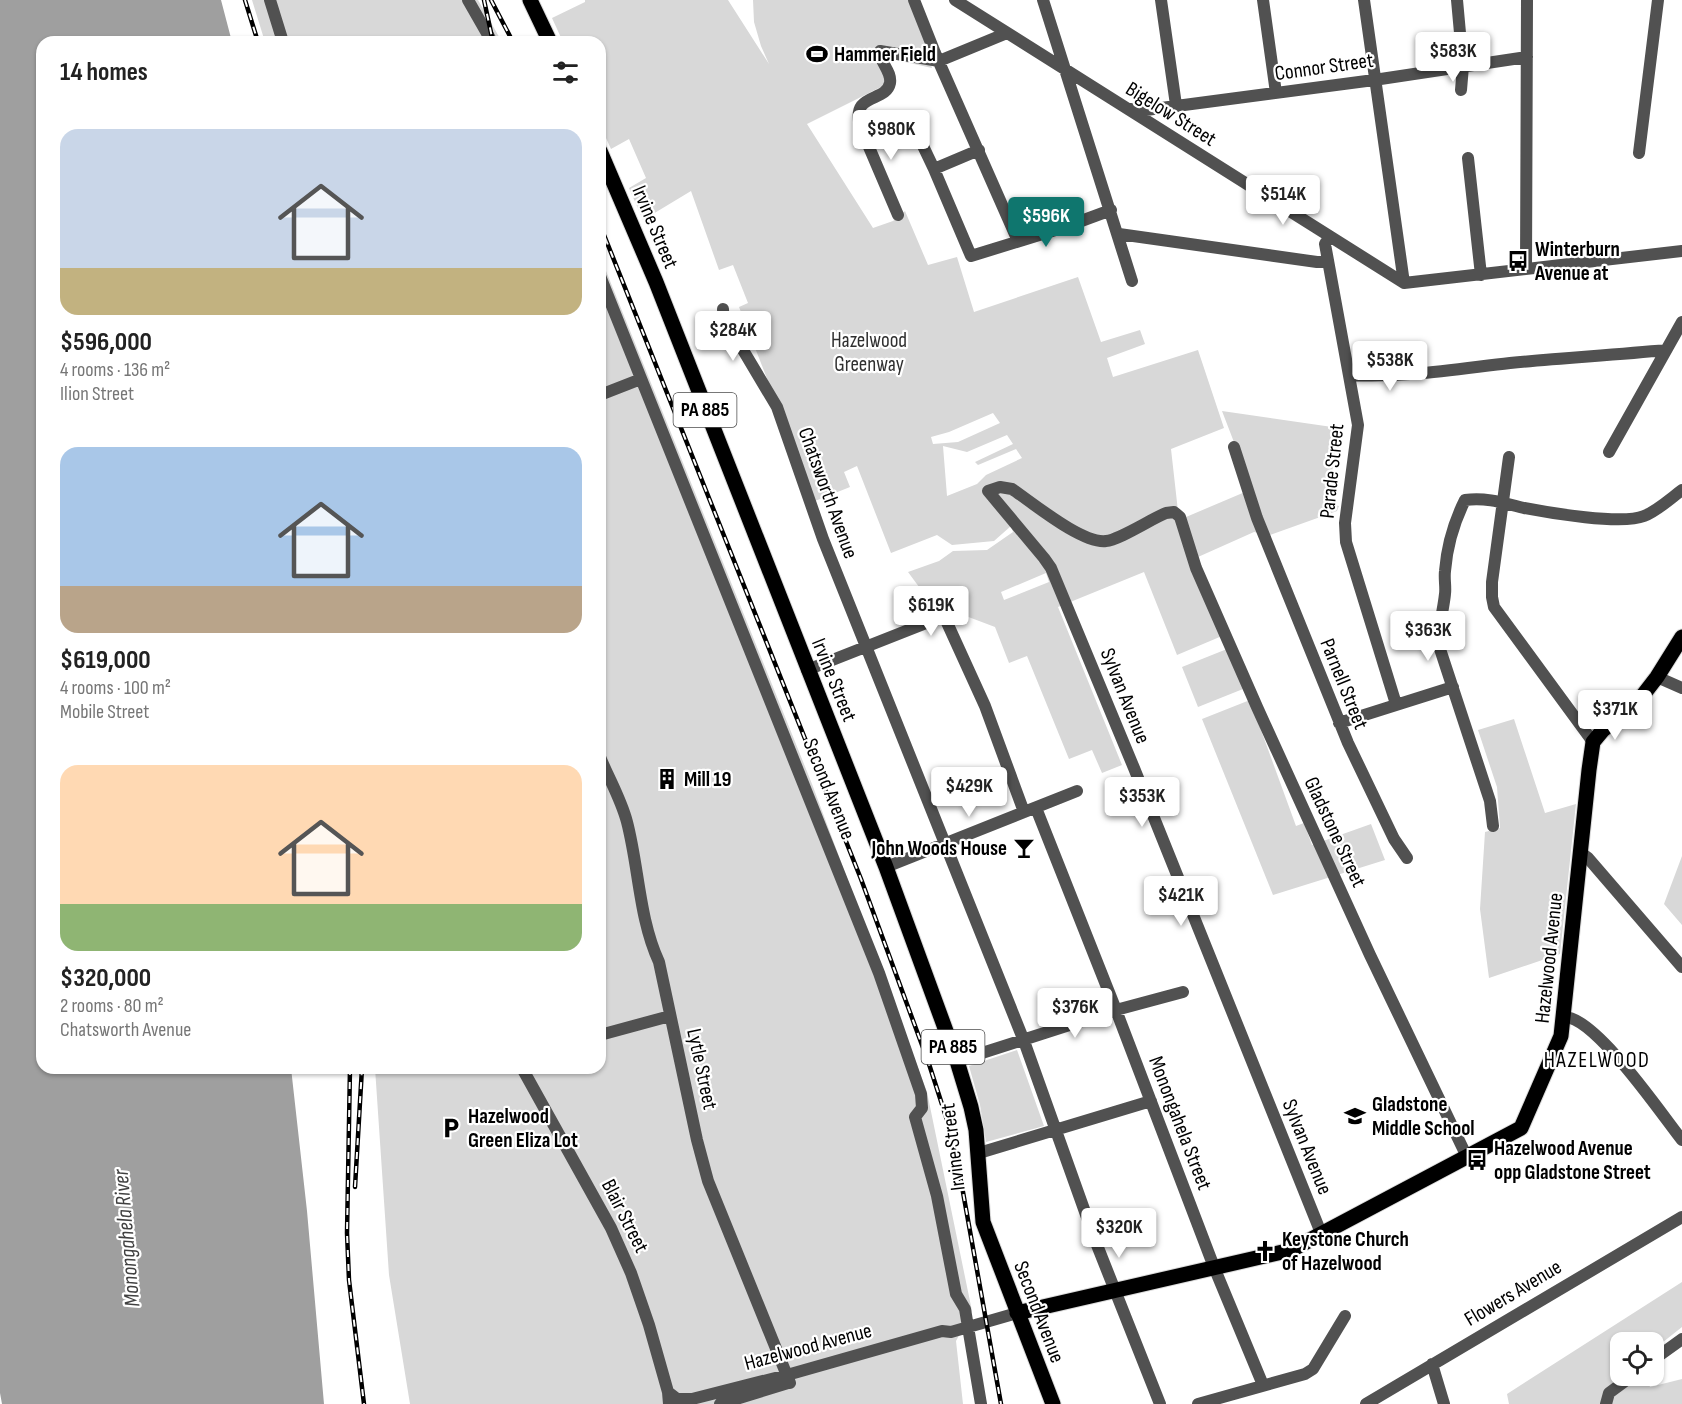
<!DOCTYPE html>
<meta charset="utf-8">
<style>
body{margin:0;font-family:"Sofia Sans Condensed",sans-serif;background:#f6f6f6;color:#222;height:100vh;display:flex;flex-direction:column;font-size:22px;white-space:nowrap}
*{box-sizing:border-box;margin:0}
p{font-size:20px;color:#767676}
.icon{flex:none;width:33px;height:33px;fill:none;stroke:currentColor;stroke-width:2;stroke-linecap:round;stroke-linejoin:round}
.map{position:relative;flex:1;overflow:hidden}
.side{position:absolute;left:36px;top:36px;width:570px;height:1038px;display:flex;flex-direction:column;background:#fff;border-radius:18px;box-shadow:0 2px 4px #0004}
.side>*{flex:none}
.buttons{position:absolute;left:1610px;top:1332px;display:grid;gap:12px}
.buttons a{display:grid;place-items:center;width:54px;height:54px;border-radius:12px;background:#fff;box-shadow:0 2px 4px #0004;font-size:30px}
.price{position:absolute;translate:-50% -51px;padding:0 14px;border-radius:6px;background:#fff;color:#222;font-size:20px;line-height:39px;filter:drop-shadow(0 2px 3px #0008)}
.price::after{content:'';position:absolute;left:50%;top:36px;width:18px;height:14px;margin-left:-9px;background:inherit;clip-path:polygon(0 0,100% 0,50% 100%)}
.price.selected{background:#0f766e;color:#fff}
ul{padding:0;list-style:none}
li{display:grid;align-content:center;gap:12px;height:318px;padding:0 24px}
li span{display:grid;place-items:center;height:186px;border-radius:18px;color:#555}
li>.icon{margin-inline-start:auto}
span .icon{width:108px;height:108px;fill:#fffc;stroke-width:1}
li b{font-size:26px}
h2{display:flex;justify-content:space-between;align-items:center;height:72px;padding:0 24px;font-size:26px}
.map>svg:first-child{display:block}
.green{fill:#d8d8d8;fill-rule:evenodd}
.water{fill:#9f9f9f}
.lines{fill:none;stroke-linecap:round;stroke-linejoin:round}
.major-casing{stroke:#dbdbdb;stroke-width:17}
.minor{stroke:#515151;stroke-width:12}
.major{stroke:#000;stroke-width:15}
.rail-casing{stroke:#000;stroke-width:4.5}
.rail{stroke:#fff;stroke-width:2;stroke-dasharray:7;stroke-linecap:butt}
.labels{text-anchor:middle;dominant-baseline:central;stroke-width:4.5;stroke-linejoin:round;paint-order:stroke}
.shield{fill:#fff;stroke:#4c4c4c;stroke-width:1.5}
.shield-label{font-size:20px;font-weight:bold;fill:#000}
.poi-label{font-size:21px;font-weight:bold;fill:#000;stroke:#fff;text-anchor:start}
.street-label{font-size:21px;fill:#000;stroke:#fff}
.park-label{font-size:21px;fill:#2f2f2f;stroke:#fff}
.neighbourhood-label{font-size:22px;letter-spacing:1.5px;fill:#000;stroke:#fff}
.water-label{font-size:22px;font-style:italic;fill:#404040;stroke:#fff}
</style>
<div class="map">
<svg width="1682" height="1404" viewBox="0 0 1682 1404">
<rect width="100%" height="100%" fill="#fff"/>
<path class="green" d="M252 0H478L502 42H265Z
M585 0H728L769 64 761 46 754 22 753 0H909L920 25 932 68 887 58 895 80 807 124 873 228 893 221 905 211 928 265 957 257 974 312 1078 277 1101 342 1140 330 1145 344 1107 358 1113 377 1198 350 1224 428 1171 449 1179 520 1252 489 1222 411 1339 428 1327 504 1339 506 1337 511 1270 535 1254 532 1189 561 1222 636 1177 655 1144 572 1058 607 1122 765 1102 773 1092 750 1069 759 1027 656 1009 663 995 627 942 607 936 610 908 572 939 561 953 551 987 550 1013 532 1011 526 994 541 952 545 937 535 891 553 857 466 844 472 850 487 815 501 739 307 748 303 733 265 719 270 691 191 643 220 629 188 646 178 629 139 611 149 600 125V42H563L552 18 585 2ZM993 413 1000 423 958 442 933 444 931 437 949 432ZM1007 435 1013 444 975 462 978 465 1016 449 1022 458 986 475 977 484 947 496 943 446 967 452ZM1046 573 1049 582 1004 600 1001 592Z
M600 256 812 784 927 1092 972 1311 956 1341 963 1404H410L389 1275 375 1068H600Z
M1227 649 1243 689 1198 707 1182 667Z
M1250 700 1296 826 1304 823 1312 845 1371 824 1385 860 1273 895 1202 719Z
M1514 719 1545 813 1576 804 1560 954 1489 978 1480 909 1485 832 1500 828 1497 787 1478 730Z
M1682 856V925L1664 904Z
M1017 1050 1044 1126 986 1142 980 1105 969 1066Z
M1682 1282V1327L1653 1350V1342H1620V1376H1646L1650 1387 1682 1379V1404H1509L1507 1394Z"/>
<path class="water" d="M0 0H221L232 42H42V1068H291L307 1211 324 1404H2L0 1393Z"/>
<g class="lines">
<defs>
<path id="major" d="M530 0 550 42
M600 151 656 282 886 867 957 1061 971 1107 976 1130 983 1222 1053 1404
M1017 1313 1291 1250 1521 1128 1561 1036 1589 770 1593 742 1603 730 1640 699 1657 677 1682 637"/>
</defs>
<use href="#major" class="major-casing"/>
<path class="minor" d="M270 0 283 42
M468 0 492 42
M914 0 935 53 1018 241
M955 0 1404 283 1682 251
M1043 0 1132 281
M1161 0 1176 105
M1263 0 1276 93
M1364 0 1404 283
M1457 0 1463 66 1461 90
M939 61 1007 33
M1130 109 1146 110 1374 80 1527 57
M914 127 934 169 971 256 1065 227 1111 210
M1639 153 1658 0
M1468 158 1481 275
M934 169 979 150
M898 215 860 126C851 92 886 103 890 83 892 71 879 62 880 51L939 61
M1119 234 1317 262 1328 260
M1329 237 1325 244 1358 425 1345 523 1346 542 1396 704
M1526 269 1527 0
M600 276 879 973 921 1094 922 1108 915 1117 937 1196 956 1294 965 1309 981 1404
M723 309 724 332 743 350 777 407 823 539 1024 1041 1095 1240 1160 1404
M1350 375C1404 378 1457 369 1510 363 1562 358 1614 355 1666 350
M600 395 641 379
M1234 447 1257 518 1348 743 1394 839 1407 858
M1609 452 1682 322
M1509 457 1492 582V597L1494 607 1593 742
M807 670 944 616 985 706 1024 812
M1657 677 1682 688
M1339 723 1453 687
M600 757C609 779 621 799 627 822 639 868 639 919 659 962L697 1140 708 1181 790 1383
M1036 808 1116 1010 1214 1267 1263 1385
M1493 826 1490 801 1440 649C1437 630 1443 613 1445 594 1446 587 1444 579 1445 571 1447 546 1454 522 1465 500 1486 497 1504 503 1524 508 1549 513 1622 525 1644 516 1657 511 1670 499 1682 490
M1581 853 1588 858 1682 967
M886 867 1077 791
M1564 1017C1595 1016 1662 1115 1682 1140
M600 1035 670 1016
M957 1061 1116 1010 1183 992
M522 1068 611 1228 631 1273 649 1325 668 1392 669 1404
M979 1153 1151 1101
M1321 1233 1134 768 1051 568 1044 558 988 491 1000 487 1012 489C1033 503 1082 544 1106 541 1119 540 1151 519 1166 513L1174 512 1180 517 1196 568 1257 707 1370 955 1467 1157
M1653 1360 1682 1339
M1432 1364 1444 1404
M668 1392 677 1399H692L787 1375 942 1331 951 1332 1017 1313
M720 1404 788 1383
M1198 1404 1305 1374 1313 1369 1345 1316
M1366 1404 1682 1217
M1606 1404 1609 1393 1632 1376"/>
<use href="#major" class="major"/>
<defs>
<path id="rail" d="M245 0 258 42
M484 0 493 42
M491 0 513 42
M600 225 861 879 929 1064 948 1123 961 1181 1001 1404
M350 1068 347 1233 349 1280 364 1404
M355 1187 362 1068"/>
</defs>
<use href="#rail" class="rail-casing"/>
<use href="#rail" class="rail"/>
</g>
<defs>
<symbol id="stadium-bare" viewBox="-9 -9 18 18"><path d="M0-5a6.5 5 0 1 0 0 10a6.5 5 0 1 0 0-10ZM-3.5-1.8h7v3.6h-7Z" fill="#000" stroke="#fff" stroke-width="2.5" paint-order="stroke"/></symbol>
<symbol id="bus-bare" viewBox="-9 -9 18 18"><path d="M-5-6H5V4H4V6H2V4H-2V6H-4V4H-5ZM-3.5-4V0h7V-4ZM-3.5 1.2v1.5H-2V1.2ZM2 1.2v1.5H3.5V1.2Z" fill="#000" stroke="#fff" stroke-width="2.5" paint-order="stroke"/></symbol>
<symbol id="building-bare" viewBox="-9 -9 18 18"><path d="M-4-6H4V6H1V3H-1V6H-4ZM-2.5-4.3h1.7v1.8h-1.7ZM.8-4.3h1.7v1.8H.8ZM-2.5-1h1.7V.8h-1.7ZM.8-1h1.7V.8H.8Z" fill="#000" stroke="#fff" stroke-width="2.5" paint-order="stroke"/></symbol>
<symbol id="bar-bare" viewBox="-9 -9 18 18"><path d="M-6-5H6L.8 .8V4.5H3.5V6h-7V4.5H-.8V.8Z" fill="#000" stroke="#fff" stroke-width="2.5" paint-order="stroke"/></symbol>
<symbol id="school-bare" viewBox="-9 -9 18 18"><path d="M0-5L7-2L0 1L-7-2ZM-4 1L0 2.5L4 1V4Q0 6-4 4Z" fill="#000" stroke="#fff" stroke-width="2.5" paint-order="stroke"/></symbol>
<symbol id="parking-bare" viewBox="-9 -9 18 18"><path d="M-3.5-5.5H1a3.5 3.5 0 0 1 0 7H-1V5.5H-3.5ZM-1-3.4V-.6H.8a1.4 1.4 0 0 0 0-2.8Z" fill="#000" stroke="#fff" stroke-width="2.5" paint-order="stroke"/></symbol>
<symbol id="church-bare" viewBox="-9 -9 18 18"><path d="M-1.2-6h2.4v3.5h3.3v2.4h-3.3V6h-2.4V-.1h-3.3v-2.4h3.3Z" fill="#000" stroke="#fff" stroke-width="2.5" paint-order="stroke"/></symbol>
</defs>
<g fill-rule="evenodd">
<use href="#stadium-bare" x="802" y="39" width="30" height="30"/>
<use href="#bus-bare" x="1503" y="246" width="30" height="30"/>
<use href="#building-bare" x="652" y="764" width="30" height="30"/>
<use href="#bar-bare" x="1009" y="833" width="30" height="30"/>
<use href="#school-bare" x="1340" y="1101" width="30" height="30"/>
<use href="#parking-bare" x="436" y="1113" width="30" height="30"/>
<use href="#bus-bare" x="1462" y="1145" width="30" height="30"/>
<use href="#church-bare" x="1250" y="1236" width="30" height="30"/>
</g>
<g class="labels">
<g class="shield">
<rect x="673.5" y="393" width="63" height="34" rx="4.5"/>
<rect x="921.5" y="1030" width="63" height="34" rx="4.5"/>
</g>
<g class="shield-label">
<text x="705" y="410">PA 885</text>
<text x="953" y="1047">PA 885</text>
</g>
<g class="poi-label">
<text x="834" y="54">Hammer Field</text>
<text x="1535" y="249">Winterburn<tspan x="1535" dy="24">Avenue at</tspan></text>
<text x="684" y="779">Mill 19</text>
<text x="1007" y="848" text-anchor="end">John Woods House</text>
<text x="1372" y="1104">Gladstone<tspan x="1372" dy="24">Middle School</tspan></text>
<text x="468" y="1116">Hazelwood<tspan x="468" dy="24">Green Eliza Lot</tspan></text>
<text x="1494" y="1148">Hazelwood Avenue<tspan x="1494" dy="24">opp Gladstone Street</tspan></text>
<text x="1282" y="1239">Keystone Church<tspan x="1282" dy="24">of Hazelwood</tspan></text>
</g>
<g class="street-label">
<text transform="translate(1324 67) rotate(-8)">Connor Street</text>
<text transform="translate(1171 114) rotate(32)">Bigelow Street</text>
<text transform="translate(655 227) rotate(67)">Irvine Street</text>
<text transform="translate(1332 471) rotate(-84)">Parade Street</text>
<text transform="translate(828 493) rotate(70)">Chatsworth Avenue</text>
<text transform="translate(834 680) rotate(68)">Irvine Street</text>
<text transform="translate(1344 684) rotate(68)">Parnell Street</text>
<text transform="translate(1125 696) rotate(68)">Sylvan Avenue</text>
<text transform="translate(829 789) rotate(68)">Second Avenue</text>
<text transform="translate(1335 832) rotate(65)">Gladstone Street</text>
<text transform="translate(1549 958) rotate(-84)">Hazelwood Avenue</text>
<text transform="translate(702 1069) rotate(78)">Lytle Street</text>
<text transform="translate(1180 1123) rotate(69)">Monongahela Street</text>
<text transform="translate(953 1147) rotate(-97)">Irvine Street</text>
<text transform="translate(1307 1147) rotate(68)">Sylvan Avenue</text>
<text transform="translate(625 1216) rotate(63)">Blair Street</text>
<text transform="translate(1513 1293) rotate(-31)">Flowers Avenue</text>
<text transform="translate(1039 1312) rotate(69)">Second Avenue</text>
<text transform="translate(808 1347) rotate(-15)">Hazelwood Avenue</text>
</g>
<g class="park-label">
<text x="869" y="340">Hazelwood<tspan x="869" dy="24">Greenway</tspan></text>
</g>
<g class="neighbourhood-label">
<text x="1597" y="1060">HAZELWOOD</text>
</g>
<g class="water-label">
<text transform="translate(127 1238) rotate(-95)">Monongahela River</text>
</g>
</g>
</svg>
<div class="buttons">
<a><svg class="icon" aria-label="locate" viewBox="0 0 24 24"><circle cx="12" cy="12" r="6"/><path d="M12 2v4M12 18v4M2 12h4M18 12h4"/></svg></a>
</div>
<b class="price" style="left:1453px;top:83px">$583K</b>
<b class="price" style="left:891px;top:161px">$980K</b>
<b class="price" style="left:1283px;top:226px">$514K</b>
<b class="price selected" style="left:1046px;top:248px">$596K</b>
<b class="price" style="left:733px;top:362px">$284K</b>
<b class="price" style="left:1390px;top:392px">$538K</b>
<b class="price" style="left:931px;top:637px">$619K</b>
<b class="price" style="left:1428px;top:662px">$363K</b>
<b class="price" style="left:1615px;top:741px">$371K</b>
<b class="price" style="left:969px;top:818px">$429K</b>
<b class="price" style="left:1142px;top:828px">$353K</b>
<b class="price" style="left:1181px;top:927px">$421K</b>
<b class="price" style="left:1075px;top:1039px">$376K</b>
<b class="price" style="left:1119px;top:1259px">$320K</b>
<section class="side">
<h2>14 homes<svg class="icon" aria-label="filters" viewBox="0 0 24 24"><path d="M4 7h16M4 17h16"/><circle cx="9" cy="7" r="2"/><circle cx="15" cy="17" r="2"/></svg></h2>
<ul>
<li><span style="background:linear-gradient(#c9d6e8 75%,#c2b280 0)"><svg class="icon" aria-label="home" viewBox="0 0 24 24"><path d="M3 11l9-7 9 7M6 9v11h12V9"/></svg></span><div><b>$596,000</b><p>4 rooms · 136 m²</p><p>Ilion Street</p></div></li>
<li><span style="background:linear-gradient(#a9c7e8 75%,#b9a48a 0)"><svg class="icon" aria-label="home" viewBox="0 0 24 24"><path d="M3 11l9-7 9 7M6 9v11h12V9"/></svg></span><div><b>$619,000</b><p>4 rooms · 100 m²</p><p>Mobile Street</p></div></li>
<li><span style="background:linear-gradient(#ffd9b3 75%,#8fb573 0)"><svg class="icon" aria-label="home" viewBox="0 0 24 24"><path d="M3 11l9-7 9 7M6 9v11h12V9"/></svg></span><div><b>$320,000</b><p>2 rooms · 80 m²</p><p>Chatsworth Avenue</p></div></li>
</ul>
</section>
</div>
